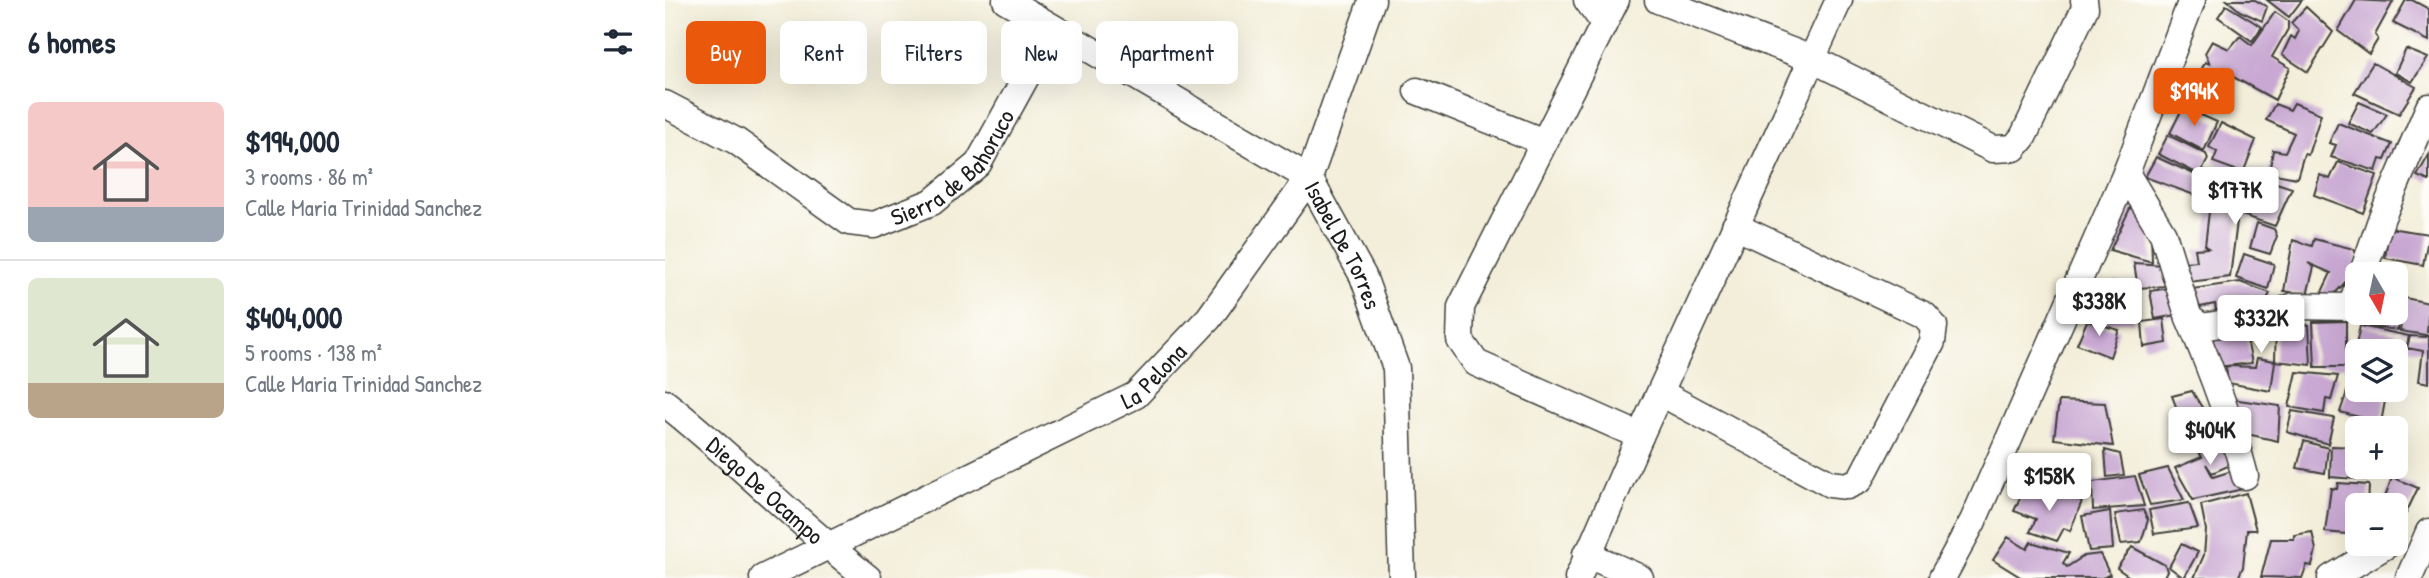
<!DOCTYPE html>
<meta charset="utf-8">
<style>
body{margin:0;font-family:"Patrick Hand",sans-serif;background:#f6f6f7;color:#1f2937;height:100vh;display:flex;flex-direction:column;font-size:26px;white-space:nowrap}
*{box-sizing:border-box;margin:0}
p{font-size:23px;color:#747a83}
.icon{flex:none;width:38px;height:38px;fill:none;stroke:currentColor;stroke-width:2;stroke-linecap:round;stroke-linejoin:round}
.map{position:relative;flex:1;overflow:hidden}
.side{display:flex;flex-direction:column;background:#fff;width:665px}
.side>*{flex:none}
.top-card{position:absolute;left:21px;top:21px;width:665px;height:63px;display:flex;gap:14px}
.needle{width:46px;rotate:171deg}
.fabs{position:absolute;left:1680px;top:262px;display:grid;gap:14px}
.fabs a{display:grid;place-items:center;width:63px;height:63px;border-radius:10px;background:#fff;box-shadow:0 7px 28px #0002;font-size:35px}
.price{position:absolute;translate:-50% -60px;padding:0 16px;border-radius:7px;background:#fff;color:#222;font-size:23px;line-height:46px;filter:drop-shadow(0 2px 4px #0008)}
.price::after{content:'';position:absolute;left:50%;top:42px;width:21px;height:16px;margin-left:-10px;background:inherit;clip-path:polygon(0 0,100% 0,50% 100%)}
.price.current{background:#ea580c;color:#fff}
ul{padding:0;list-style:none}
li{display:flex;align-items:center;gap:21px;height:175px;padding:0 28px}
li+li{border-top:2px solid #e0e1e3}
li span{display:grid;place-items:center;flex:none;width:196px;height:140px;border-radius:10px;color:#555}
li>.icon{margin-inline-start:auto}
span .icon{width:84px;height:84px;fill:#fffc;stroke-width:1}
li b{font-size:30px}
h2{display:flex;justify-content:space-between;align-items:center;height:84px;padding:0 28px;font-size:30px}
.tag{padding:0 24px;border-radius:10px;background:#fff;box-shadow:0 7px 28px #0002;font-size:24px;line-height:63px}
.tag.current{background:#ea580c;color:#fff}
main{display:flex;flex:1;min-height:0}
.map>svg:first-child{display:block}
.building{fill:#c9a9d3}
.lines{fill:none;stroke-linecap:round;stroke-linejoin:round}
.minor-casing{stroke:#3c3c38;stroke-width:29}
.minor{stroke:#fff;stroke-width:26}
.labels{text-anchor:middle;dominant-baseline:central;stroke-width:6;stroke-linejoin:round;paint-order:stroke}
.street-label{font-size:24px;fill:#1c1c1c;stroke:#fdfcf7}
</style>
<main>
<section class="side">
<h2>6 homes<svg class="icon" aria-label="filters" viewBox="0 0 24 24"><path d="M4 7h16M4 17h16"/><circle cx="9" cy="7" r="2"/><circle cx="15" cy="17" r="2"/></svg></h2>
<ul>
<li><span style="background:linear-gradient(#f6c9c9 75%,#9aa5b1 0)"><svg class="icon" aria-label="home" viewBox="0 0 24 24"><path d="M3 11l9-7 9 7M6 9v11h12V9"/></svg></span><div><b>$194,000</b><p>3 rooms · 86 m²</p><p>Calle Maria Trinidad Sanchez</p></div></li>
<li><span style="background:linear-gradient(#dfe7d0 75%,#b9a48a 0)"><svg class="icon" aria-label="home" viewBox="0 0 24 24"><path d="M3 11l9-7 9 7M6 9v11h12V9"/></svg></span><div><b>$404,000</b><p>5 rooms · 138 m²</p><p>Calle Maria Trinidad Sanchez</p></div></li>
</ul>
</section>
<div class="map">
<svg width="1764" height="578" viewBox="0 0 1764 578">
<rect width="100%" height="100%" fill="#fdfcf7"/>
<filter id="ink" filterUnits="userSpaceOnUse"><feTurbulence type="fractalNoise" baseFrequency=".0143" numOctaves="2"/><feDisplacementMap in="SourceGraphic" scale="14" xChannelSelector="R" yChannelSelector="G"/><feConvolveMatrix kernelMatrix="1 2 1 2 8 2 1 2 1" color-interpolation-filters="sRGB"/></filter>
<filter id="wash" filterUnits="userSpaceOnUse"><feTurbulence type="fractalNoise" baseFrequency=".00686" numOctaves="4" result="noise"/><feDisplacementMap in="SourceGraphic" scale="28" xChannelSelector="R" yChannelSelector="G"/><feGaussianBlur stdDeviation="1.57" result="paint"/><feColorMatrix in="noise" values="0 0 0 0 0 0 0 0 0 0 0 0 0 0 0 0 0 1.4 0 .05"/><feComposite in="paint" operator="in"/></filter>
<g filter="url(#wash)">
<rect width="100%" height="100%" fill="#f3eed9"/>
<g id="blocks">
<path class="building" d="M1562 0H1590L1602 7 1597 21 1575 11Z
M1602 0H1637L1624 17Z
M1691 0 1728 2 1710 35 1713 39 1704 54 1673 31Z
M1741 0H1747L1764 9V41L1728 23Z
M1561 5 1597 27 1587 41 1553 17Z
M1641 7 1668 32 1643 72 1617 55 1626 36 1630 39 1634 31 1626 23Z
M1610 12 1623 21V29L1607 57 1625 68 1610 100 1563 74 1546 114 1521 103 1540 62 1545 64 1540 53 1547 41 1564 49 1575 36 1587 45Z
M1741 49 1763 58 1747 82 1730 73Z
M1708 63 1751 87 1734 114 1689 93Z
M1694 102 1722 114 1708 134 1683 123Z
M1629 103 1656 114 1643 155 1639 154 1632 178 1604 173 1608 150 1620 152 1629 133 1601 120 1610 104 1625 110Z
M1518 107 1552 122 1539 151 1505 133Z
M1556 123 1591 140 1578 173 1548 162 1552 152 1544 147Z
M1673 123 1727 144 1720 160 1715 159 1711 171 1666 157 1671 145 1664 143Z
M1503 135 1541 154 1543 159 1535 175 1493 154Z
M1764 155V181L1752 176Z
M1491 157 1538 178 1532 196 1480 177Z
M1673 162 1712 175 1698 213 1649 195 1655 175 1665 179Z
M1587 175 1627 188 1610 226 1577 215 1574 206 1565 277 1524 282 1520 262 1532 261 1530 249 1543 248 1540 246 1545 203 1551 200 1574 206 1572 202Z
M1469 200 1486 228 1487 262 1445 250Z
M1592 223 1609 229 1612 236 1605 254 1585 248Z
M1724 228 1764 234 1758 265 1720 258Z
M1649 239 1689 249 1692 258 1686 282 1682 280 1666 298 1655 296 1666 273 1643 263 1649 267 1642 295 1619 291 1628 240 1647 246Z
M1579 254 1609 264 1603 289 1571 278Z
M1469 263 1498 265 1501 286 1473 288Z
M1452 282 1455 301 1465 300 1468 321 1431 323 1433 285Z
M1575 282 1605 293 1597 310 1570 305 1551 311 1550 304 1530 308 1527 289Z
M1506 288 1511 315 1490 319 1485 291Z
M1740 298 1764 303 1762 332H1764V383L1754 381 1758 351 1742 348 1745 336 1761 337V335L1735 331Z
M1731 300H1736L1733 330 1699 326 1701 313H1731Z
M1499 319 1502 343 1479 347 1477 322Z
M1422 321 1454 330 1445 357 1412 344Z
M1681 321V367H1650L1648 322Z
M1611 322 1644 325 1646 365 1610 361 1606 391 1563 383 1561 366H1552L1543 338 1573 331 1581 336 1587 363 1561 366 1590 367 1592 358 1610 361Z
M1695 326 1744 336 1736 374 1731 373V352H1692V365L1687 364Z
M1632 372 1673 376 1666 400 1661 399 1659 413 1624 407Z
M1683 389 1707 392V390H1722L1716 423 1675 412Z
M1527 391 1544 419 1520 430 1507 396Z
M1567 399 1615 406 1613 441 1573 432Z
M1394 401 1440 403 1448 446 1389 439Z
M1627 411 1669 418 1663 444 1622 432Z
M1545 426 1558 430 1570 463 1547 473 1541 464 1548 477 1573 469 1578 489 1528 500 1510 468 1537 457 1526 441Z
M1639 441 1663 448 1660 473 1632 468Z
M1666 446 1692 447V467H1704L1703 480 1665 477Z
M1440 450 1455 454 1459 475 1442 477Z
M1503 468 1519 500 1485 505 1474 475Z
M1470 476 1479 506 1428 510 1427 482Z
M1727 477 1753 488 1735 526 1731 529V506H1717Z
M1673 483 1704 485 1703 506H1692V535L1660 532 1666 488 1672 489Z
M1359 489 1389 497 1391 492 1417 501 1405 531 1399 528 1392 541 1365 532 1371 519 1349 511Z
M1581 493 1591 530H1582L1578 567 1573 578H1529L1539 555 1541 530 1536 505Z
M1524 503 1533 528 1489 534 1484 510Z
M1478 510 1483 520 1476 542 1456 544 1450 514Z
M1445 511 1448 549 1424 551 1417 516Z
M1647 532 1651 550 1647 566 1642 565 1637 578 1596 577 1606 539H1629V535Z
M1343 537 1362 549 1366 542 1404 553 1398 563 1402 567 1419 556 1435 554 1445 575 1437 578H1357L1328 560Z
M1516 544 1533 552 1519 578 1504 567Z
M1467 547 1500 565 1502 571 1498 578H1466L1452 568Z"/>
</g>
</g>
<g filter="url(#ink)">
<use href="#blocks" fill-opacity="0" stroke="#3c3c38" stroke-width="2"/>
<g class="lines">
<defs>
<g id="minor">
<path id="s1" d="M341 0 644 178 698 276 731 368 737 578"/>
<path d="M922 0 939 23"/>
<path d="M951 0 796 307 795 340 811 363 975 436"/>
<path d="M993 0 1147 59 1328 149 1349 148 1358 137 1420 8 1419 0"/>
<path d="M752 91 879 142"/>
<path id="s2" d="M0 104 71 141 184 222 209 225 267 202 313 164 388 28"/>
<path d="M1461 173 1498 234 1524 318 1537 327 1608 315 1629 306 1686 307 1692 289"/>
<path d="M1697 275 1717 217 1764 107"/>
<path d="M1524 318C1546 369 1566 422 1580 476"/>
<path d="M996 393 1165 484 1182 486 1195 480 1267 342 1269 326 1259 315 1070 226"/>
<path id="s3" d="M0 403C70 458 132 523 203 578"/>
<path d="M921 554 975 578"/>
<path id="s4" d="M98 578 471 395 544 318 644 178 707 0"/>
<path d="M913 578 975 436 1174 0"/>
<path d="M1277 578 1308 521 1461 173 1527 0"/>
<path d="M1666 578 1723 544"/>
<path d="M1744 578 1764 532"/>
</g>
</defs>
<use href="#minor" class="minor-casing"/>
<use href="#minor" class="minor"/>
</g>
</g>
<g class="labels">
<g class="street-label">
<text stroke="none"><textPath href="#s2" startOffset="345">Sierra de Bahoruco</textPath></text>
<text stroke="none"><textPath href="#s1" startOffset="427">Isabel De Torres</textPath></text>
<text stroke="none"><textPath href="#s4" startOffset="441">La Pelona</textPath></text>
<text stroke="none"><textPath href="#s3" startOffset="133">Diego De Ocampo</textPath></text>
</g>
</g>
</svg>
<div class="fabs">
<a><svg class="needle" viewBox="-14 -14 28 28"><path d="M0-13l5 13h-10z" fill="#e53935"/><path d="M0 13l5-13h-10z" fill="#747a83"/></svg></a>
<a><svg class="icon" aria-label="layers" viewBox="0 0 24 24"><path d="M12 4l9 5-9 5-9-5zM3 14l9 5 9-5"/></svg></a>
<a>+</a>
<a>−</a>
</div>
<b class="price current" style="left:1529px;top:128px">$194K</b>
<b class="price" style="left:1570px;top:227px">$177K</b>
<b class="price" style="left:1434px;top:338px">$338K</b>
<b class="price" style="left:1596px;top:355px">$332K</b>
<b class="price" style="left:1545px;top:467px">$404K</b>
<b class="price" style="left:1384px;top:513px">$158K</b>
<div class="top-card">
<a class="tag current">Buy</a>
<a class="tag">Rent</a>
<a class="tag">Filters</a>
<a class="tag">New</a>
<a class="tag">Apartment</a>
</div>
</div>
</main>
